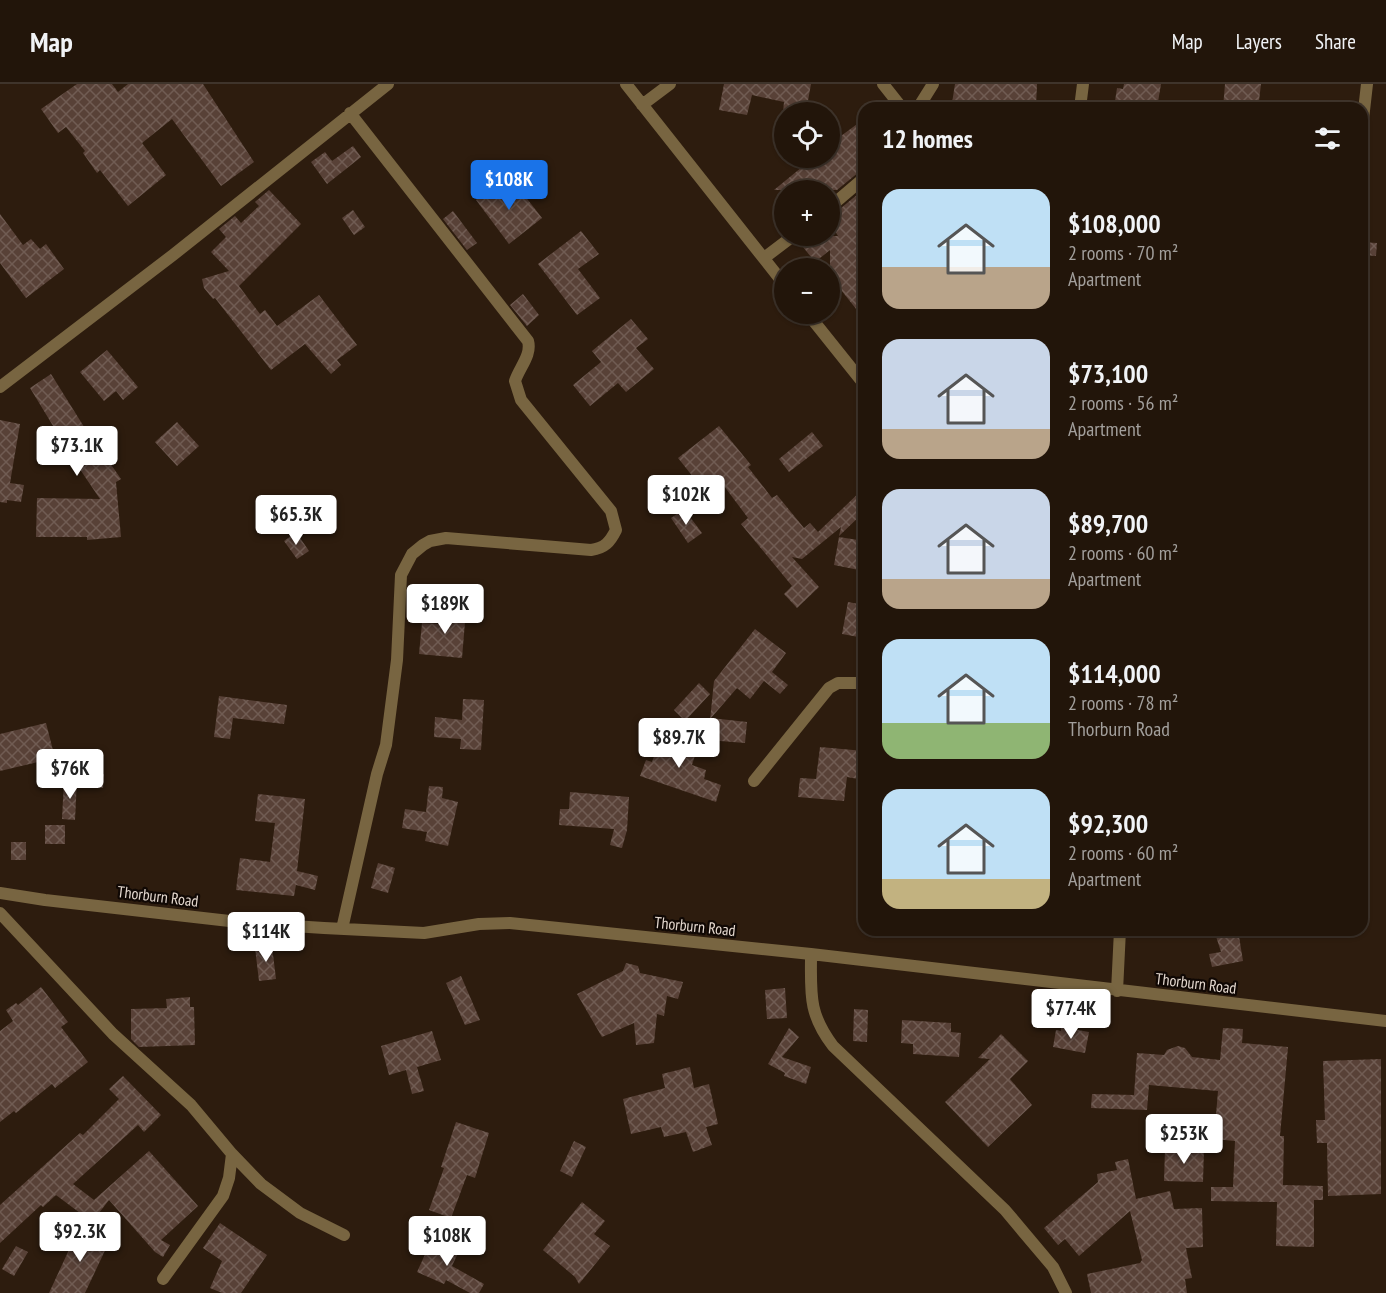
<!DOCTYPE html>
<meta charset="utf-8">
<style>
body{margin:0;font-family:"PT Sans Narrow",sans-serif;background:#2a1e13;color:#f1f3f6;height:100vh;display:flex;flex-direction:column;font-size:22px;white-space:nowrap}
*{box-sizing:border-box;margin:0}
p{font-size:20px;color:#a29f9c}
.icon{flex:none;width:33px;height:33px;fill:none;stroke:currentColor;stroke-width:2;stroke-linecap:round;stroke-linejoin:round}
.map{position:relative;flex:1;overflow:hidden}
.details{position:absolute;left:858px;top:18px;width:510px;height:834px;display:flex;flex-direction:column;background:#22150a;border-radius:18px;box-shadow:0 2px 4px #0004,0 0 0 2px #3f342b}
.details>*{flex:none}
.controls{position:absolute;left:774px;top:18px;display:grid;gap:12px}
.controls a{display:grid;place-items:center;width:66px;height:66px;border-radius:50%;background:#22150a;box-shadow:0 2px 4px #0004,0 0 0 2px #3f342b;font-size:30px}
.price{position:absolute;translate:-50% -51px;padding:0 14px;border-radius:6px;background:#fff;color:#222;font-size:20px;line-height:39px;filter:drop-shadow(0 2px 3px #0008)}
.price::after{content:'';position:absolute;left:50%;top:36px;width:18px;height:14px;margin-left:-9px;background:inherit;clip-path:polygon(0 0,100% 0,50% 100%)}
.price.on{background:#1a73e8;color:#fff}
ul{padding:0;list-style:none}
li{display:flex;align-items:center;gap:18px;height:150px;padding:0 24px}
li span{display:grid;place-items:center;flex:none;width:168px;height:120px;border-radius:18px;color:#555}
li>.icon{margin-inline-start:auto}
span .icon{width:72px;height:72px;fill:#fffc;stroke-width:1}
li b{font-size:26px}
h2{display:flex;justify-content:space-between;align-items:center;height:72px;padding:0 24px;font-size:26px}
header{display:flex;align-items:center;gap:36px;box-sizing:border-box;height:84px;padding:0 30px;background:#22150a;border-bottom:2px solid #3f342b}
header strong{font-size:28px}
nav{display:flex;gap:33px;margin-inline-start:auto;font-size:21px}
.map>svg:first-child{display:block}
.building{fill:url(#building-cross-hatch)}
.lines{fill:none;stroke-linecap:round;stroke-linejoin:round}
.street{stroke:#786541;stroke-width:12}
.labels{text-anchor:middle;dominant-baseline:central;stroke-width:4.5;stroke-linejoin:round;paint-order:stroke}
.street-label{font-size:16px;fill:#e4d8cf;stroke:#100804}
</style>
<header>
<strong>Map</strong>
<nav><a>Map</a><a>Layers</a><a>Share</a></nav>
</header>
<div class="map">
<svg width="1386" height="1209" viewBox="0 0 1386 1209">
<defs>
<pattern id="building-cross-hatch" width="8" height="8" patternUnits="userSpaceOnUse" patternTransform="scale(1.5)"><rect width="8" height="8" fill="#584137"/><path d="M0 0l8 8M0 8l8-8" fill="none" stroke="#705c53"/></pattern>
</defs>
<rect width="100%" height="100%" fill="#2d1c0e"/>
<path class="building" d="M77 0H112L118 8 128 0H203L254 78 221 102 172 35 142 59 166 91 128 122 100 86 97 89 83 69 85 67 66 43 58 49 41 25Z
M724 0H811L806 28H783L784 18 752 11 747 31 719 26Z
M955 0H1037L1036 24H959L960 20 952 19Z
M1124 0H1161L1157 24H1114L1117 4 1123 5Z
M1225 0H1261L1259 17 1243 16V24H1223Z
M864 35V86L859 88 837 106H774L813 74H830V60Z
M353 62 361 73 327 100 311 78 325 68 332 77Z
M514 98 542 134 509 160 476 116 490 103 498 111Z
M864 105V235L830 192V166L815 178 799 158 806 152H838L830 139V131L835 129Z
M269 106 301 140 239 202 260 230 265 226 277 242 319 211 357 261 337 276 341 281 331 290 305 260 271 286 215 214 213 215 204 204 202 195 229 187 211 168 226 153 219 145 235 132 241 139 259 122 255 118Z
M353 126 365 143 354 151 342 134Z
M453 127 477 159 467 166 443 135Z
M0 130 23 161 31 155 40 165 46 160 64 185 26 214 0 179Z
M581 147 599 170 578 185 600 214 577 231 538 180Z
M1362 158 1377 159 1376 172 1362 171Z
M523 210 539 231 527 242 510 221Z
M631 235 648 255 636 264 654 285 626 308 618 299 590 322 573 301 601 278 592 267Z
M107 266 138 303 123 316 116 307 104 317 80 288Z
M51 290 101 370 103 369 121 395 116 398 121 453 87 456V453H36L37 414 100 415 75 378 30 304Z
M0 336 20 340 10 399 24 401 21 418 7 416V419L0 418Z
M177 338 199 362 177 382 155 358Z
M719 342 751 381 748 383 772 414 777 411 804 444 810 439 818 448 864 404V428L839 452 841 443 802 475 792 473 819 503 797 524 784 510 792 502 741 440 748 434 724 402 710 414 678 374Z
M812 348 823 362 789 388 779 375Z
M684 425 702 449 688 459 671 434Z
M296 448 309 467 297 475 284 457Z
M839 453 864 457V487L834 481Z
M848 518 864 521V554L842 550Z
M443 524 466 526 462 574 419 570 422 539 442 540Z
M755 545 786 569 772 588 788 601 780 610 764 597 750 615 737 604 711 634 747 638 745 659 708 656 714 597Z
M699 599 710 610 685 637 674 626Z
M219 612 287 621 284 640 233 634 230 655 214 653Z
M463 615 484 616 481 666 460 665 461 655 434 653 435 633 462 636Z
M46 639 55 674 0 687V650Z
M662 650 698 662 692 681 706 686 704 695 721 701 716 718 640 692 646 676 652 678Z
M820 663 864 667V696L847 693 844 717 798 713 800 694 816 695Z
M89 690H104L103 704 89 703Z
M64 696H77L75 736 62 735Z
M429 702 443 703 442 714 458 718 448 762 425 757 427 748 402 744 405 725 426 728Z
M570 708 629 713 627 746 622 764 610 761 614 745 559 741 560 725H569Z
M258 710 305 715 297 787 318 792 315 806 296 801 294 812 236 806 240 774 270 778 275 739 255 737Z
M45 741H65V760H45Z
M11 758H26V776H11Z
M378 779 395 784 388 809 371 804Z
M1214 846H1238L1243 877 1212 883 1209 870 1221 868Z
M272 862 276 895 259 897 255 864Z
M626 879 638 882 640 889 683 898 678 915 667 912 664 932 657 930 654 959 636 961 634 939 602 953 577 910 623 887Z
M461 892 480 936 465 941 446 899Z
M41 903 68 938 61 943 88 978 55 1004 52 1000 16 1029 14 1027 0 1038V947L13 937 6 926 16 919 18 921Z
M785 904 787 934 767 935 765 906Z
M190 913V923H194L195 961 139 963 131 955V925L167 924 166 915Z
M854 925 868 926 867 958 853 957Z
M902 936 951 939V948L961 949 959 973 913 970V960L901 959Z
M1061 943 1089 948 1085 969 1053 963 1056 946 1061 947Z
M789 944 799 953 782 973 811 983 806 1000 784 992 785 989 768 980Z
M1223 944 1243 945 1242 959 1288 963 1280 1052H1284L1283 1101 1323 1102V1116H1314V1163L1276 1162 1277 1118 1211 1117V1103H1233L1235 1057 1214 1055 1218 1007 1149 1001 1147 1026 1091 1024 1092 1010 1134 1011 1137 969 1164 971 1167 966 1178 962 1185 964 1192 973 1220 976Z
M432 947 441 976 417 983 424 1007 412 1010 406 986 389 991 381 962Z
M1001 950 1028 977 1010 995 1032 1021 988 1063 945 1018 990 975 978 974Z
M1381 975V1110L1328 1112 1327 1059H1317L1316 1036H1325L1323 977Z
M690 983 694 1004 709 1000 718 1040 706 1043 712 1061 693 1068 686 1048 664 1053 661 1043 631 1050 623 1015 665 1004 662 990Z
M123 992 161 1031 144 1048 138 1041 73 1100 94 1116 149 1067 198 1122 161 1156 170 1161 163 1173 155 1168 109 1116 92 1138 56 1111 43 1123 41 1121 0 1159V1121L80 1049 83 1051 119 1015 109 1005Z
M456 1038 489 1049 475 1094 467 1091 451 1134 429 1126 444 1084 441 1083Z
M574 1057 586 1063 572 1093 560 1087Z
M1165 1065H1204L1203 1098 1164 1097Z
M1128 1075 1136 1115 1170 1107 1174 1125 1202 1124 1203 1163 1186 1164 1192 1194 1185 1195 1187 1209H1091L1087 1190 1140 1179 1142 1176 1130 1127 1079 1172 1065 1155 1058 1161 1044 1144 1098 1098 1097 1090 1117 1086 1115 1078Z
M582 1118 605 1137 594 1150 610 1162 579 1200 575 1193 543 1166Z
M220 1139 267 1171 241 1209H222L210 1204 222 1177 203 1164Z
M80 1142 110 1156 85 1209H49Z
M433 1153 460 1165 452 1182 484 1200 479 1209H470L446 1196 444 1200 417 1188Z
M16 1162 28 1168 14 1192 2 1185Z"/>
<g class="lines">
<path class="street" d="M626 0 784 200
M883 0 902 24
M642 21 670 0
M918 24 933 0
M1080 24 1083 0
M1362 44 1367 0
M830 123 864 94
M764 174 793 152
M808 230 864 300
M0 303 173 171 388 0
M754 697 829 604 838 599H864
M0 809 45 816 247 839 324 844 424 849 479 840 510 839 811 870 1386 937
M0 829 113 950 191 1021 232 1070 261 1100 300 1129 344 1151
M342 845 377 690 386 661 397 576 401 491 412 470 423 461 430 457 446 454 591 466C605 464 610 458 616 446L611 427 521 316 515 297C519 284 532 271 528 257L350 29
M811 870C811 910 808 929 833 962L1005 1126 1053 1183 1066 1209
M1117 907 1120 846
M163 1195 223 1112 229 1094 232 1070"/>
</g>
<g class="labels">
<g class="street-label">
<text transform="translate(158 812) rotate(7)">Thorburn Road</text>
<text transform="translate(695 842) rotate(6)">Thorburn Road</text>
<text transform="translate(1196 899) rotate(7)">Thorburn Road</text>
</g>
</g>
</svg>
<div class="controls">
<a><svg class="icon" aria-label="locate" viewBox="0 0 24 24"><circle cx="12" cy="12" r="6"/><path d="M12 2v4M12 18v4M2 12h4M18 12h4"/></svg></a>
<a>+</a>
<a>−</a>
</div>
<b class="price on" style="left:509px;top:127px">$108K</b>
<b class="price" style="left:77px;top:393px">$73.1K</b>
<b class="price" style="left:686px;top:442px">$102K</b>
<b class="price" style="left:296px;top:462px">$65.3K</b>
<b class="price" style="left:445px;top:551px">$189K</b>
<b class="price" style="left:679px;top:685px">$89.7K</b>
<b class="price" style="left:70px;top:716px">$76K</b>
<b class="price" style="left:266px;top:879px">$114K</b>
<b class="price" style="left:1071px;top:956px">$77.4K</b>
<b class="price" style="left:1184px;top:1081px">$253K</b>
<b class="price" style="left:80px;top:1179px">$92.3K</b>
<b class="price" style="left:447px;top:1183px">$108K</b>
<section class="details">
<h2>12 homes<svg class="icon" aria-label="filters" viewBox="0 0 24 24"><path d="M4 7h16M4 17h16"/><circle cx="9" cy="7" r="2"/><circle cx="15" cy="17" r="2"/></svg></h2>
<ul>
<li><span style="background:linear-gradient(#bfe0f5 65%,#b9a48a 0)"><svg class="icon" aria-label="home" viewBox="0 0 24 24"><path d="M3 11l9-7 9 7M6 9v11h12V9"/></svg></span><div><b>$108,000</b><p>2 rooms · 70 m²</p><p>Apartment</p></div></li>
<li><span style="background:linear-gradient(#c9d6e8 75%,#b9a48a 0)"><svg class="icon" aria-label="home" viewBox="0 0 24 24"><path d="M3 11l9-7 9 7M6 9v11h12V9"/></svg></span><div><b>$73,100</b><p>2 rooms · 56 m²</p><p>Apartment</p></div></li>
<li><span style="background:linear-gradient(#c9d6e8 75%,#b9a48a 0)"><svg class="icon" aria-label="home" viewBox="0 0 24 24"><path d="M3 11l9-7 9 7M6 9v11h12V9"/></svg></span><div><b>$89,700</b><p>2 rooms · 60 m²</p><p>Apartment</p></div></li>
<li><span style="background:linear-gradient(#bfe0f5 70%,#8fb573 0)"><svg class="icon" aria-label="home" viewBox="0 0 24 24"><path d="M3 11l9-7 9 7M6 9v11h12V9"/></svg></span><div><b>$114,000</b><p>2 rooms · 78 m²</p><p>Thorburn Road</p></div></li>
<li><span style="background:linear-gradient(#bfe0f5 75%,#c2b280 0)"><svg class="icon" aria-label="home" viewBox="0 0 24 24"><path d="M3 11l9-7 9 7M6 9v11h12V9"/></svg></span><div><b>$92,300</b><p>2 rooms · 60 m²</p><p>Apartment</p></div></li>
</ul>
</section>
</div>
